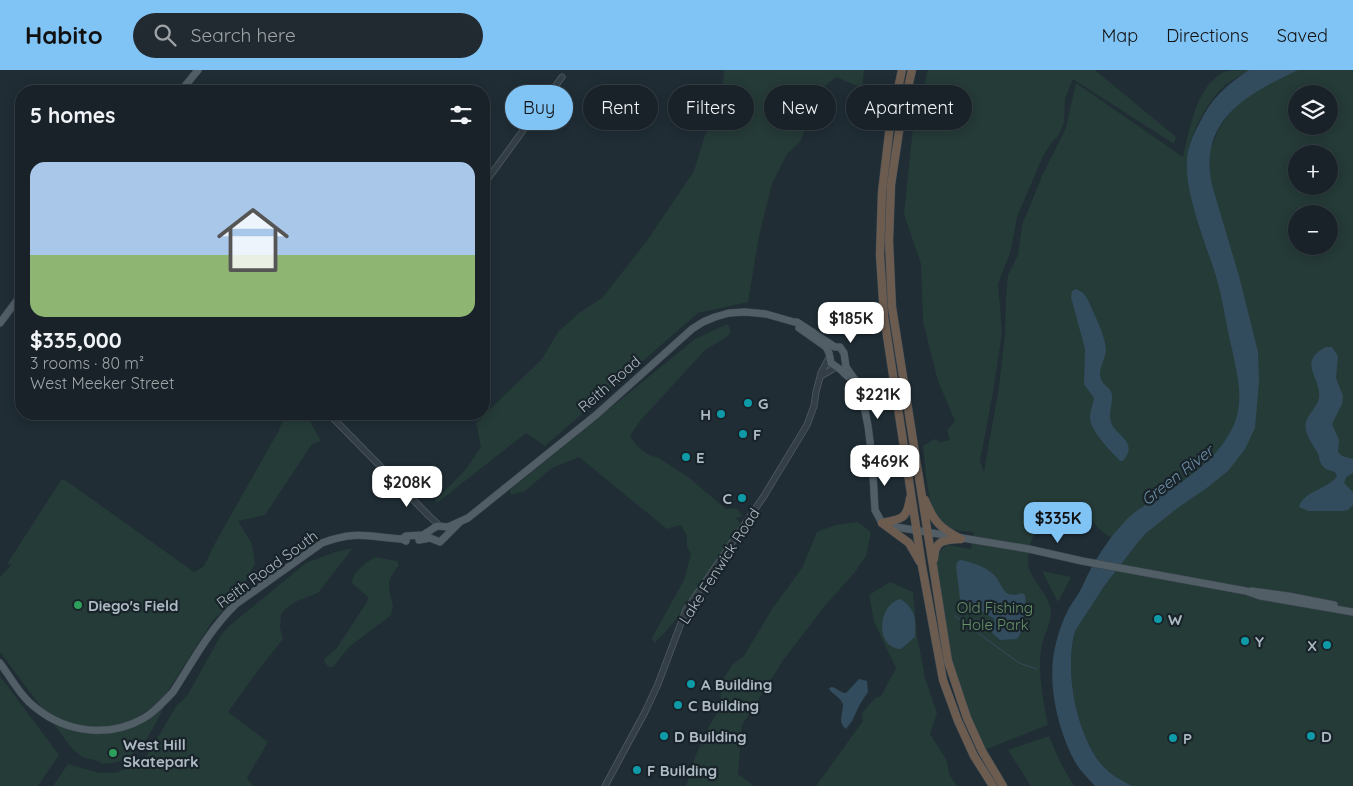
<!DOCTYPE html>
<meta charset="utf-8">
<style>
body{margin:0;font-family:Quicksand,sans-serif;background:#212a30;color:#f1f3f6;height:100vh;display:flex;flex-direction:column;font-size:19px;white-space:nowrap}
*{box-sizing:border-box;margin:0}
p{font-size:16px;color:#9fa4a8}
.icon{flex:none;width:28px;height:28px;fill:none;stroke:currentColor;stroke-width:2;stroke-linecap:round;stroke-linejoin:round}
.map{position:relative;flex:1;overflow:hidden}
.side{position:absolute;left:15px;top:15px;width:475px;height:335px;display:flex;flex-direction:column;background:#182228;border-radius:20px;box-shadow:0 2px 12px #0003,0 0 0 1px #363f45}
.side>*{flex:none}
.hud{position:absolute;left:505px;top:15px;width:475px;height:45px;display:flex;gap:10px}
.fabs{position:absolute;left:1288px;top:15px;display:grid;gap:10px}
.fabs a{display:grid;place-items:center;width:50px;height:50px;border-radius:50%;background:#182228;box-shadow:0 2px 12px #0003,0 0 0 1px #363f45;font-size:25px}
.price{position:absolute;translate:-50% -42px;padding:0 11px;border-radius:10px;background:#fff;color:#222;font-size:16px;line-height:32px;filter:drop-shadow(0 1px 2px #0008)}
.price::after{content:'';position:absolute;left:50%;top:30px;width:15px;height:11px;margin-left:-8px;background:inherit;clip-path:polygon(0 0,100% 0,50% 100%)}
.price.selected{background:#80c3f5;color:#111}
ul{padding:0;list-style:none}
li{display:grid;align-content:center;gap:10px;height:265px;padding:0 15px}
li+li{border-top:1px solid #363f45}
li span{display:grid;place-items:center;height:155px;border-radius:15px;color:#555}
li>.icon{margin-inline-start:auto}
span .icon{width:90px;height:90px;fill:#fffc;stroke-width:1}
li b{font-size:21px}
h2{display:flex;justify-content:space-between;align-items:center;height:60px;padding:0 15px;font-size:21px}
.pill{padding:0 18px;border-radius:22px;background:#182228;box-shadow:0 2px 12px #0003,0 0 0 1px #363f45;font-size:18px;line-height:45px}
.pill.selected{background:#80c3f5;color:#111}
header{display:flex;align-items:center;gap:30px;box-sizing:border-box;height:70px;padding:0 25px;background:#80c3f5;color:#111}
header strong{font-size:24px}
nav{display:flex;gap:28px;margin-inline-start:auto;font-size:18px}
.search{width:350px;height:45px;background:#212a30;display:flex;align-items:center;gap:12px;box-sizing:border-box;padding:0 18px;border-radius:28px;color:#9fa4a8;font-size:19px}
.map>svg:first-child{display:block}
.green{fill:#253b37;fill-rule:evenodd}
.water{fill:#334c5d}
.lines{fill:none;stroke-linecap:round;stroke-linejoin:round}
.stream{stroke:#334c5d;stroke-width:1}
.minor-casing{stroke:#515c64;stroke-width:7}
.major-casing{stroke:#3d4750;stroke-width:8}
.highway-casing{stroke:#3e4951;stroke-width:9}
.minor{stroke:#333e46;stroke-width:5.5}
.major{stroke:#515e66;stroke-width:7}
.highway{stroke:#6c5c50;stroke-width:8}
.culture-dot{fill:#0f9aa8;stroke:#19232a;stroke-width:2}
.leisure-dot{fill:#2e9e5b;stroke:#19232a;stroke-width:2}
.labels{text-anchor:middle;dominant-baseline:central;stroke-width:4.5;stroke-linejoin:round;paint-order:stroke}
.street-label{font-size:15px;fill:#adbac3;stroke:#19232a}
.poi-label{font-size:15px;font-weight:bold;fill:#adbac3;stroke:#19232a;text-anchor:start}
.park-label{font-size:15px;fill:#669368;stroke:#19232a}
.water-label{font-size:16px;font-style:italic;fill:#6e91a7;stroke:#19232a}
</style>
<header>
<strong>Habito</strong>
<div class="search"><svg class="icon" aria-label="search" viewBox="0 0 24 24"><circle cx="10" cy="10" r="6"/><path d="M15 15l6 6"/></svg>Search here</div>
<nav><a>Map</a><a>Directions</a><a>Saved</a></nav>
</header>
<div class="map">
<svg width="1353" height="716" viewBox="0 0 1353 716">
<rect width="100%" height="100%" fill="#202d35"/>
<path class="green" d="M724 0H864L862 18 836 7 818 22 801 70 787 84 772 114 759 166 748 232 698 243 545 376 526 363 437 433 435 431 466 399 481 377 476 353 492 337 542 289 558 262 579 243 602 228 646 172 694 101 705 65 713 53 721 34Z
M928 0H1095L1176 67 1174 74 1073 9 1065 28 1064 52 1059 65 1052 72 1043 86 1017 147 1011 180 998 214 1002 262 993 322 980 391 984 402 999 317 1005 263 1006 228 1008 205 1018 185 1022 155 1042 106 1066 58 1076 13 1183 87C1189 61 1197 11 1227 1 1235 0 1246 0 1254 0 1248 3 1241 5 1236 8 1211 21 1190 62 1187 90L1210 105V80L1219 58 1235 36 1247 26 1296 0H1353V716H1132C1121 710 1109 704 1101 694 1076 663 1064 600 1075 561L1105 515 1135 476C1116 469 1104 468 1092 450 1065 452 1033 445 1029 482 1028 491 1027 497 1032 505 1038 517 1050 527 1051 542 1051 555 1043 566 1041 579 1038 604 1043 630 1048 655L982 681 954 610 933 496 942 479 948 475 971 479 974 462C964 461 953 461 944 455 927 442 925 396 923 376L935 369 941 372 950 370 947 360 955 351 938 311 923 251 921 194 904 144 913 57ZM1296 24H1329V56H1296ZM1296 84H1329V116H1296ZM1296 144H1329V176H1296Z
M727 254 731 260 728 266 705 280 639 352 630 366 637 376 649 385 659 388 688 407 726 439 736 438 743 446 736 448 741 454C714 494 690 540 654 573L652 568 684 510 691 484 687 476V466L681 455 667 459 579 387 552 398 525 421 511 425 510 420 695 269Z
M285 344H306L321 371 312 374 265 445 238 451 252 474 255 494 234 531 213 550 166 624 153 637 135 648 153 645 165 636C153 657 144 681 121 691 115 693 107 693 101 694V692L83 687 73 680 0 582V507L12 494H7L61 410H65L194 502 204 496 214 475 279 360Z
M858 452 871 462 866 486 855 502 824 537 784 589 742 655 738 704 754 716H686L695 687 709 656 720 638 722 611 732 595 744 586 772 539 802 498 817 462 835 455Z
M353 478 318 523 297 531 284 540 281 545 280 558 283 569 259 599 228 642 268 672 247 708 253 716H53L68 694 99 703H116L133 696 147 685 177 635 187 626 221 565 229 556 306 493 335 482Z
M375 487 397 491 399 495C395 501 390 506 389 513 388 526 397 534 390 546L349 577 333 597H329L324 592 325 588 336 579 367 532 368 527 352 513C353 501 366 493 375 487Z
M1042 501 1071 507 1058 532Z
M890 512 913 522 917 565 925 608 937 643 930 664 946 689 950 706 957 716H816L863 651 862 643 875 628 881 626 896 598 874 552 869 525Z
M0 606 59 685 38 716H0Z
M1049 666 1061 694 1074 716H1031L1008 680Z"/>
<path class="water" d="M1249 0H1298C1248 24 1198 49 1212 115L1239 206 1258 282 1259 311 1255 358 1245 379 1228 401 1208 417 1179 437 1146 463 1139 471 1105 515 1075 561C1064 600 1076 663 1101 694 1109 704 1121 710 1132 716H1095C1088 708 1079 700 1074 690 1057 657 1046 610 1056 573 1059 561 1063 549 1069 538 1073 531 1079 524 1082 517 1093 492 1109 467 1128 448 1142 435 1161 427 1176 416 1200 399 1224 380 1235 352 1244 327 1237 304 1232 279 1226 255 1223 230 1216 206 1206 174 1184 122 1187 89 1188 77 1193 65 1199 54 1210 30 1226 15 1249 0Z
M1076 219 1083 223 1087 228C1094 244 1104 262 1106 279 1106 289 1097 300 1101 309 1103 316 1111 317 1112 325 1113 334 1108 343 1111 352 1114 365 1140 371 1123 391H1120C1110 380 1091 362 1090 348 1090 341 1093 335 1094 328L1084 314 1085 279 1071 227 1072 221Z
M1326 277H1332L1338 286 1336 308 1343 326 1342 334 1332 354 1339 370 1338 382 1342 386 1353 389V403L1346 407 1344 413 1353 422V435L1348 440 1343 441H1308L1299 437C1303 421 1329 419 1337 406L1335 402C1330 400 1325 400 1322 395 1319 392 1320 388 1318 384 1314 375 1303 364 1306 352 1309 343 1317 337 1319 328 1322 308 1296 292 1326 277Z
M960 490C972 492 984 496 993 504 1004 514 1001 530 1022 523L1025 525C1027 537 1025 560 1017 569L1000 570 992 563 995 552 993 548 960 529 956 496 957 492Z
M900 529C916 539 916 549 915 567L901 579C875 579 877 535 900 529Z
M859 609 867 611 868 622 860 634 852 651 846 659C837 652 843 644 843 635 842 628 833 625 829 619L831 617C837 617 839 623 846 623Z"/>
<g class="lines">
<path class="stream" d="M955 546 1019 593 1037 599"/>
<defs>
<path id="minor" d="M484 114 562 7
M821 306 836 297
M329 344 429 446 440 456
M605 716 645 642 658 614 686 540 764 426 807 355 814 336 816 322 821 303 829 288"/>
<path id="major" d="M181 21 198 0
M0 253 21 225
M799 258 826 277 829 283 831 293 841 300 847 306
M402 469 406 466 423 465 437 456 448 457 468 448 596 345 692 259 703 252 715 247 729 243 745 242 766 244 794 252H797L835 277H840L844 283 846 297 858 314 863 331 868 356 872 387 875 440 882 453 896 457 1029 479 1082 491 1246 521 1260 526 1353 542
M419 470 430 468 440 472 459 453
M1251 521 1288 526 1334 535
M0 593C11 608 21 627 36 638 67 663 110 668 144 648 155 642 164 631 173 622 193 591 209 560 236 534L322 473C356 460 369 467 402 469L406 471"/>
<path id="highway" d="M902 0 890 55 882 122 880 185 884 246 922 496 943 610 958 651 974 686 993 716
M912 0 901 48 891 115 889 171 892 237 948 591 967 648 982 681 1003 716
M925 430C934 452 940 458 961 469
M882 453 909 473 920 492
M882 453C901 449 907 450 910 428
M934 489C935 471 942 470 959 469"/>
</defs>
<use href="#minor" class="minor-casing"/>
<use href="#major" class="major-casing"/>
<use href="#highway" class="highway-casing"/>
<use href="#minor" class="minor"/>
<use href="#major" class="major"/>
<use href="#highway" class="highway"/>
</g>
<g class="culture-dot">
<circle cx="748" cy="333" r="5"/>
<circle cx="721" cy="344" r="5"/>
<circle cx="743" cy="364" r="5"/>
<circle cx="686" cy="387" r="5"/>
<circle cx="742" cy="428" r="5"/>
<circle cx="1158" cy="549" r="5"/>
<circle cx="1245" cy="571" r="5"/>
<circle cx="1327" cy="575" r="5"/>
<circle cx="691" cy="614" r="5"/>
<circle cx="678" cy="635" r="5"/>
<circle cx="664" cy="666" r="5"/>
<circle cx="1311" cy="666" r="5"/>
<circle cx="1173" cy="668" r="5"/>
<circle cx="637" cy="700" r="5"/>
</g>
<g class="leisure-dot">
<circle cx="78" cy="535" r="5"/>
<circle cx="113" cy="683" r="5"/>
</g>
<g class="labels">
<g class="street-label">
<text transform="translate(609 314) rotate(-41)">Reith Road</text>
<text transform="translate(719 496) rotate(-57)">Lake Fenwick Road</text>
<text transform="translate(267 499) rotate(-36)">Reith Road South</text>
</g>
<g class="poi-label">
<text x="758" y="333">G</text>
<text x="711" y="344" text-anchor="end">H</text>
<text x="753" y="364">F</text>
<text x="696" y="387">E</text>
<text x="732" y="428" text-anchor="end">C</text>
<text x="88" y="535">Diego's Field</text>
<text x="1168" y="549">W</text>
<text x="1255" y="571">Y</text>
<text x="1317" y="575" text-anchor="end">X</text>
<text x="701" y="614">A Building</text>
<text x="688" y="635">C Building</text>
<text x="674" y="666">D Building</text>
<text x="1321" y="666">D</text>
<text x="1183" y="668">P</text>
<text x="123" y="674">West Hill<tspan x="123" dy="17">Skatepark</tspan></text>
<text x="647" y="700">F Building</text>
</g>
<g class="park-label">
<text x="995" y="537">Old Fishing<tspan x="995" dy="17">Hole Park</tspan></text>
</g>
<g class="water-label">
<text transform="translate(1177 405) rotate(-38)">Green River</text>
</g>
</g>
</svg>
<div class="fabs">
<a><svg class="icon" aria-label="layers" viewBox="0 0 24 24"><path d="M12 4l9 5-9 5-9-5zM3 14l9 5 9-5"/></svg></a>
<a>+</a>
<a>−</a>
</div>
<b class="price" style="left:851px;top:274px">$185K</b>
<b class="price" style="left:878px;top:350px">$221K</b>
<b class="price" style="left:885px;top:417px">$469K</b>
<b class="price" style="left:407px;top:438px">$208K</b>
<b class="price selected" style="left:1058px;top:474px">$335K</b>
<div class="hud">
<a class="pill selected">Buy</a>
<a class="pill">Rent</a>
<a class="pill">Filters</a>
<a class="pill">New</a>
<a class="pill">Apartment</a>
</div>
<section class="side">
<h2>5 homes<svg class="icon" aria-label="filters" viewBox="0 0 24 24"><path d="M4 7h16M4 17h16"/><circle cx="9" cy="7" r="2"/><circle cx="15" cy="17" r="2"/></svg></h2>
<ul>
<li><span style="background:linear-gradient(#a9c7e8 60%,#8fb573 0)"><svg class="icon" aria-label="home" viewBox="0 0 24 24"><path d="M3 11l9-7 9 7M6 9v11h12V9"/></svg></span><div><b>$335,000</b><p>3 rooms · 80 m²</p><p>West Meeker Street</p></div></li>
</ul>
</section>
</div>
